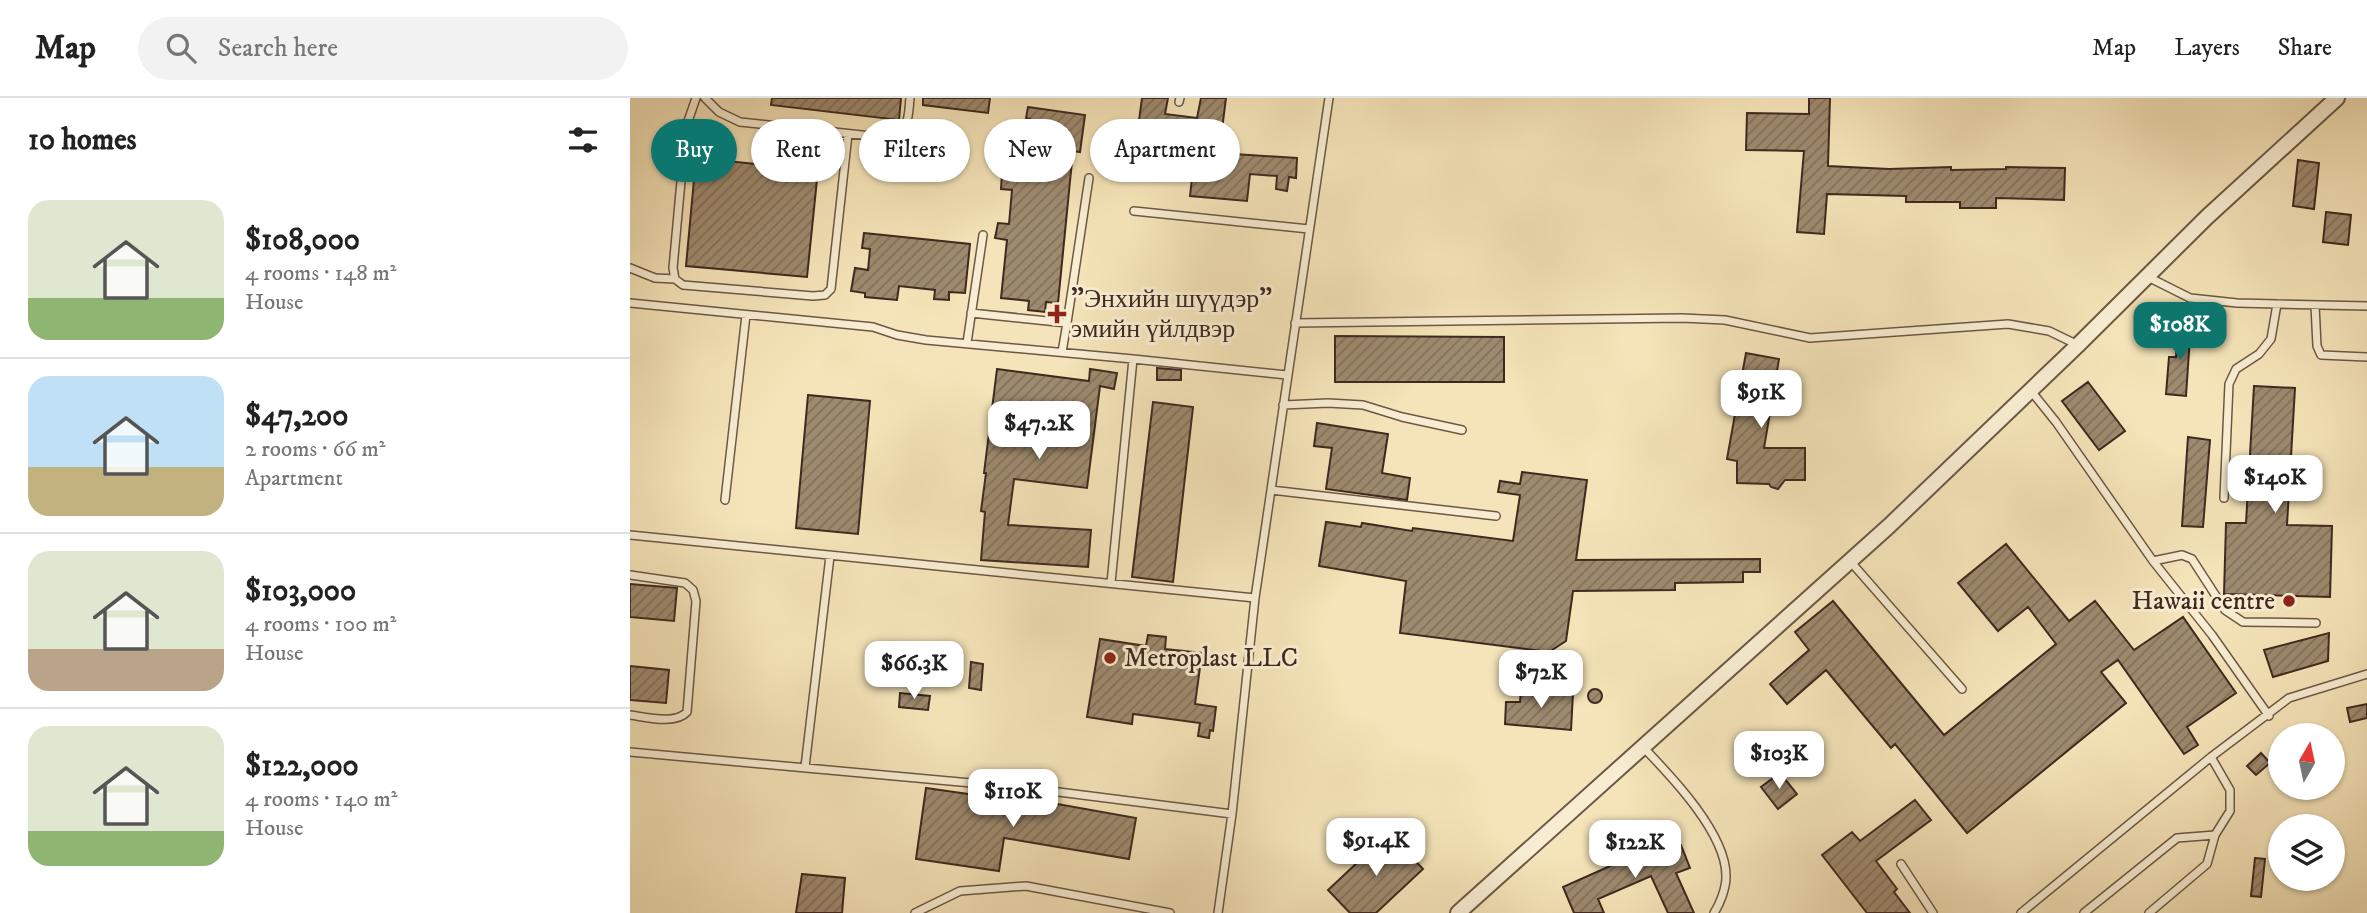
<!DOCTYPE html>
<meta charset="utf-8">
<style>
body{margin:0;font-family:"IM FELL DW Pica",serif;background:#f2f2f2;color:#222;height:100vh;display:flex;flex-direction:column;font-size:26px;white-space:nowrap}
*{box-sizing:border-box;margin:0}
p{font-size:23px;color:#767676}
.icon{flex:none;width:38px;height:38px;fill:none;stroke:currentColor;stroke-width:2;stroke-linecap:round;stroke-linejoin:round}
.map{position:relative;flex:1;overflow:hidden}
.sheet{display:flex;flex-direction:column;background:#fff;width:630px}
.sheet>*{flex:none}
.hud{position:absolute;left:21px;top:21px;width:665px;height:63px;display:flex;gap:14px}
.needle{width:46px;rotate:9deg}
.tools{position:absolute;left:1638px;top:625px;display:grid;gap:14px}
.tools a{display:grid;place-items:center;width:77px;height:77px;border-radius:50%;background:#fff;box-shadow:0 2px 5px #0004;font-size:35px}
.price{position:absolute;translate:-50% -60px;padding:0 16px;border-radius:14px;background:#fff;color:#222;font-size:23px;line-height:46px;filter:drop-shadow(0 2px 4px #0008)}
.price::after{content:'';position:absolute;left:50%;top:42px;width:21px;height:16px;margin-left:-10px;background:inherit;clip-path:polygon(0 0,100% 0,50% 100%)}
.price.on{background:#0f766e;color:#fff}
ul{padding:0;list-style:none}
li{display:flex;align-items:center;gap:21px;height:175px;padding:0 28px}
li+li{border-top:2px solid #e0e0e0}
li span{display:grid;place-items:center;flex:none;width:196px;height:140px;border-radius:21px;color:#555}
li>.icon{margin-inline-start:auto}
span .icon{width:84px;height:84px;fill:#fffc;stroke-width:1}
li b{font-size:30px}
h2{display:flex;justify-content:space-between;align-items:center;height:84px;padding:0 28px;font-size:30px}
.pill{padding:0 24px;border-radius:32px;background:#fff;box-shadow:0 2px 5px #0004;font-size:24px;line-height:63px}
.pill.on{background:#0f766e;color:#fff}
header{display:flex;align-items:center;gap:42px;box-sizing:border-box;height:98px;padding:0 35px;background:#fff;border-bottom:2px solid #e0e0e0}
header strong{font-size:33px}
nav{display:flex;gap:38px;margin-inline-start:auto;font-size:24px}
.search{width:490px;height:63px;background:#f2f2f2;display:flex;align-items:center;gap:18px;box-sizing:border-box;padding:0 24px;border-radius:38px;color:#767676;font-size:26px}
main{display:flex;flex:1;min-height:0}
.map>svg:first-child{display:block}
.building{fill:url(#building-hatch);stroke:#3f291f;stroke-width:2}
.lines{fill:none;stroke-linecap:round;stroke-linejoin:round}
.service-casing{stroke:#6c5846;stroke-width:10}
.minor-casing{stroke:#6c5846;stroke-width:18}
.service{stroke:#f8edd2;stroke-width:7}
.minor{stroke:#f8edd2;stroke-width:14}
.poi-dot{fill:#8f2418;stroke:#f8edd2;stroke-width:2.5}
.labels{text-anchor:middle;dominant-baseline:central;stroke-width:6;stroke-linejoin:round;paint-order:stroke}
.poi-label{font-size:26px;fill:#3f291f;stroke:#f8edd2;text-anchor:start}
</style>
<header>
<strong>Map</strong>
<div class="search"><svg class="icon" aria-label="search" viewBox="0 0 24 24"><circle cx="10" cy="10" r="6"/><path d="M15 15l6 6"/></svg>Search here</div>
<nav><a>Map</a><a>Layers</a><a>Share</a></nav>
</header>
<main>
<section class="sheet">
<h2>10 homes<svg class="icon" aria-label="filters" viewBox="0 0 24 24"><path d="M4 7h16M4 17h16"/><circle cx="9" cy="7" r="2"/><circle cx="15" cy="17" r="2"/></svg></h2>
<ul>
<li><span style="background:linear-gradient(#dfe7d0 70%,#8fb573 0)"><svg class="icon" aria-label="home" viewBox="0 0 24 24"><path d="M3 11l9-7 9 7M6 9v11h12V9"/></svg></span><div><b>$108,000</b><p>4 rooms · 148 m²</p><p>House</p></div></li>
<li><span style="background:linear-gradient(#bfe0f5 65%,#c2b280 0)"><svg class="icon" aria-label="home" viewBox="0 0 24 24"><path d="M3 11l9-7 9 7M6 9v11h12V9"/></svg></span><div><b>$47,200</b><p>2 rooms · 66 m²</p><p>Apartment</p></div></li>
<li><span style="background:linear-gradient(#dfe7d0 70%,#b9a48a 0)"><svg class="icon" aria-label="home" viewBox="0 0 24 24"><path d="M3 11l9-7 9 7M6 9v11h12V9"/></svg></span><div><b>$103,000</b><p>4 rooms · 100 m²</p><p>House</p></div></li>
<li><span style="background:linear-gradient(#dfe7d0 75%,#8fb573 0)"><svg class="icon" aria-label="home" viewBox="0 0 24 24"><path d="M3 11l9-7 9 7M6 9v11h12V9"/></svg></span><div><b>$122,000</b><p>4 rooms · 140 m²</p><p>House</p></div></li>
</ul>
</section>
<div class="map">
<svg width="1737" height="815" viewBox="0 0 1737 815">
<defs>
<pattern id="building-hatch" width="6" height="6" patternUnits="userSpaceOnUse" patternTransform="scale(1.75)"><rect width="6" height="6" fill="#9e8a6f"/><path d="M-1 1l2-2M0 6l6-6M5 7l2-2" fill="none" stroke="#82715b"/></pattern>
</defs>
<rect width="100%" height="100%" fill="#f5e4b9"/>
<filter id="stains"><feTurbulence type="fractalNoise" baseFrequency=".00286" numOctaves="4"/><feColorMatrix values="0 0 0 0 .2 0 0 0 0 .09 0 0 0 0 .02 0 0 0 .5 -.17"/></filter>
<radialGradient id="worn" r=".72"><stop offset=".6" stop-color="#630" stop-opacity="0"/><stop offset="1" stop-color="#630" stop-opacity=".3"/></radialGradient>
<path class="building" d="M142 0H271L269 22 141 7Z
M293 0H360L358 15 293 7Z
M512 0H538L535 16 567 20 571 0H596L589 55 667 60 666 80 659 79 657 93 646 91 647 78 620 76 617 103 560 98 562 80 501 74V71L492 70 493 62 479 59 481 46 503 50V45H506Z
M1179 0H1200L1198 68 1259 71 1321 69V72L1376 71V69L1435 70 1434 102 1366 100V110H1330V104H1276V98L1197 96 1194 136 1167 134 1174 53 1116 52 1117 15 1179 16Z
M398 9 455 17 450 54 443 53 428 205 416 204 415 214 398 212 399 203 371 200 377 142 365 140 368 125 379 126 382 92 371 91 372 76 384 77 385 63 406 65 410 35 398 33 400 21 396 20Z
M66 60 188 72 177 179 56 168Z
M1668 62 1689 65 1684 111 1663 108Z
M1696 114 1721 117 1718 147 1693 144Z
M234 135 340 146 335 195 319 194V202L304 201 305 192 269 188 267 202 235 199V195L221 193 225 170 238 172 240 151 232 150Z
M1548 223 1561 224 1556 298 1536 296 1539 259H1546Z
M705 238 874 239V284H705Z
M1116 255 1149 261 1134 350H1175V382H1155L1148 391 1141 389 1139 386 1107 385V363L1097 361Z
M527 270 551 272V282H527Z
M367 271 459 283 460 271 487 275 484 291 470 288 457 390 384 381 378 427 461 432 458 469 351 462 355 414 351 413 356 375H354Z
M1458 284 1495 333 1469 352 1432 303Z
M1624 288 1665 290 1657 427 1702 428 1700 499 1594 496 1596 425H1616Z
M178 297 240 303 228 436 166 430Z
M523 304 563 309 543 484 502 479Z
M687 325 758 336 752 375 780 380 777 402 696 391 702 350 684 348Z
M1558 339 1580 342 1573 429 1552 428Z
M892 374 957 382 946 462 1130 461V474H1113V484L1045 485V492L943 493 936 543 919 554 770 535 776 483 689 468 696 424 731 429 732 425 782 433 783 430 883 443 890 397 868 394 870 383 890 386Z
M1376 446 1439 523 1465 503 1504 552 1553 519 1606 595 1557 629 1568 647 1554 656 1488 562 1471 574 1496 605 1337 735 1265 646 1261 650 1196 572 1157 606 1140 586 1179 552 1165 534 1203 503 1314 637 1426 546 1398 509 1368 533 1328 485Z
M0 486 47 490 44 523 0 519Z
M1699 535 1698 563 1643 579 1634 552Z
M518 537 536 539 535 551 572 555 565 606 586 609 583 633 580 632 579 640 568 638 570 625 503 616 502 626 457 619 470 541 516 548Z
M341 564 353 566 351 592 339 590Z
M0 568 39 572 36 605 0 602Z
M891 591 943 595 941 632 875 626 876 604H890Z
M958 598a7 7 0 1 1 14 0a7 7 0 1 1-14 0Z
M270 595 300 598 298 612 269 609Z
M1737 606V620L1720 624 1717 610Z
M1631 655 1640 665 1626 677 1617 668Z
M1150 675 1167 696 1148 711 1131 689Z
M296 690 388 703V699L506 720 499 761 374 740 369 773 286 761Z
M1285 702 1301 722 1246 763 1267 791 1264 794 1280 815H1237L1192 757 1222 734 1230 743Z
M759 735 793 771 746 815H720L698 792Z
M1036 743 1040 752 1051 747 1060 770 1046 775 1064 815H1038L1021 778 968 801 974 815H944L933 789Z
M1625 760 1635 761 1631 799 1621 798Z
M172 776 215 780 212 815H166Z"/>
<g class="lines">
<defs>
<path id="service" d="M66 0 56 29 43 170 45 181 53 187 183 198 195 197 201 191 218 36
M75 0 89 14 110 24 260 40C280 30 278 20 280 0
M549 4 550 0
M504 113 679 131
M0 170 25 180 45 181
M1518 179 1560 200 1607 205 1737 208
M0 205 243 229 267 237 296 242 503 261 657 277
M1685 207 1687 248 1691 257 1737 259
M341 215 437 225 432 254
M437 225 459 80
M665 225 1052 220 1095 222 1180 240 1378 226 1419 233 1448 247
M337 245 353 137
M1401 293 1426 324 1523 463 1582 537 1639 618
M653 307 698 305 733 307 772 319 832 332
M641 392 866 418
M1594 400 1599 286 1606 271 1629 256 1641 241 1647 206
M95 402 116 217
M0 437 625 500
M1220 463 1332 591
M1523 463 1552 457 1562 461 1595 512 1613 524 1686 525
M0 477 55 485 63 492 66 503 57 614C45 627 16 619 0 617
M481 485 503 261
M1013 649C1041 678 1097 736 1096 779 1096 790 1090 806 1084 815
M0 654 397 690 602 716
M175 669 200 458
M1271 766 1303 815
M285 815 330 793 396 788 540 815
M588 815 602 716 625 500 699 0
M1391 815 1581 659 1659 600 1737 576
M1454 815 1547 740 1585 737
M1519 815 1577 766 1585 737 1600 713V692L1581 659"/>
<path id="minor" d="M828 815 1259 428 1448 247 1577 119 1707 0"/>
</defs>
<use href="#service" class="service-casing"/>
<use href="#minor" class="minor-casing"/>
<use href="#service" class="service"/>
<use href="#minor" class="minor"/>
</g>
<g class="poi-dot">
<path d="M423.5 205.5h7v7h7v7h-7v7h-7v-7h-7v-7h7z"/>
<circle cx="1659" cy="503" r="7"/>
<circle cx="480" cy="560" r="7"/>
</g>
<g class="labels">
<g class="poi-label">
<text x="441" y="201">"Энхийн шүүдэр"<tspan x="441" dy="30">эмийн үйлдвэр</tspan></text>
<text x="1645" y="503" text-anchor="end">Hawaii centre</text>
<text x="494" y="560">Metroplast LLC</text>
</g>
</g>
<rect width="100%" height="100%" filter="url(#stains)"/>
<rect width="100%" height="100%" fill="url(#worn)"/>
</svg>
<div class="tools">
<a><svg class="needle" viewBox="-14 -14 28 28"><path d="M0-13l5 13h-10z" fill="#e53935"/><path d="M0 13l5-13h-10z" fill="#767676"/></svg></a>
<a><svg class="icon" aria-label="layers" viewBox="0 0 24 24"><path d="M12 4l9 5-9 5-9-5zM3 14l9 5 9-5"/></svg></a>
</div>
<b class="price on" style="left:1550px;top:264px">$108K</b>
<b class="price" style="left:1131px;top:332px">$91K</b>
<b class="price" style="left:409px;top:363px">$47.2K</b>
<b class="price" style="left:1645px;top:417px">$140K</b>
<b class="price" style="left:284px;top:603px">$66.3K</b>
<b class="price" style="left:911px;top:612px">$72K</b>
<b class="price" style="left:1149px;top:693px">$103K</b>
<b class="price" style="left:383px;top:731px">$110K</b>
<b class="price" style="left:746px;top:780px">$91.4K</b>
<b class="price" style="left:1005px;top:782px">$122K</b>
<div class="hud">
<a class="pill on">Buy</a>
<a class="pill">Rent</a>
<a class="pill">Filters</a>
<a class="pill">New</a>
<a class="pill">Apartment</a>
</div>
</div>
</main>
